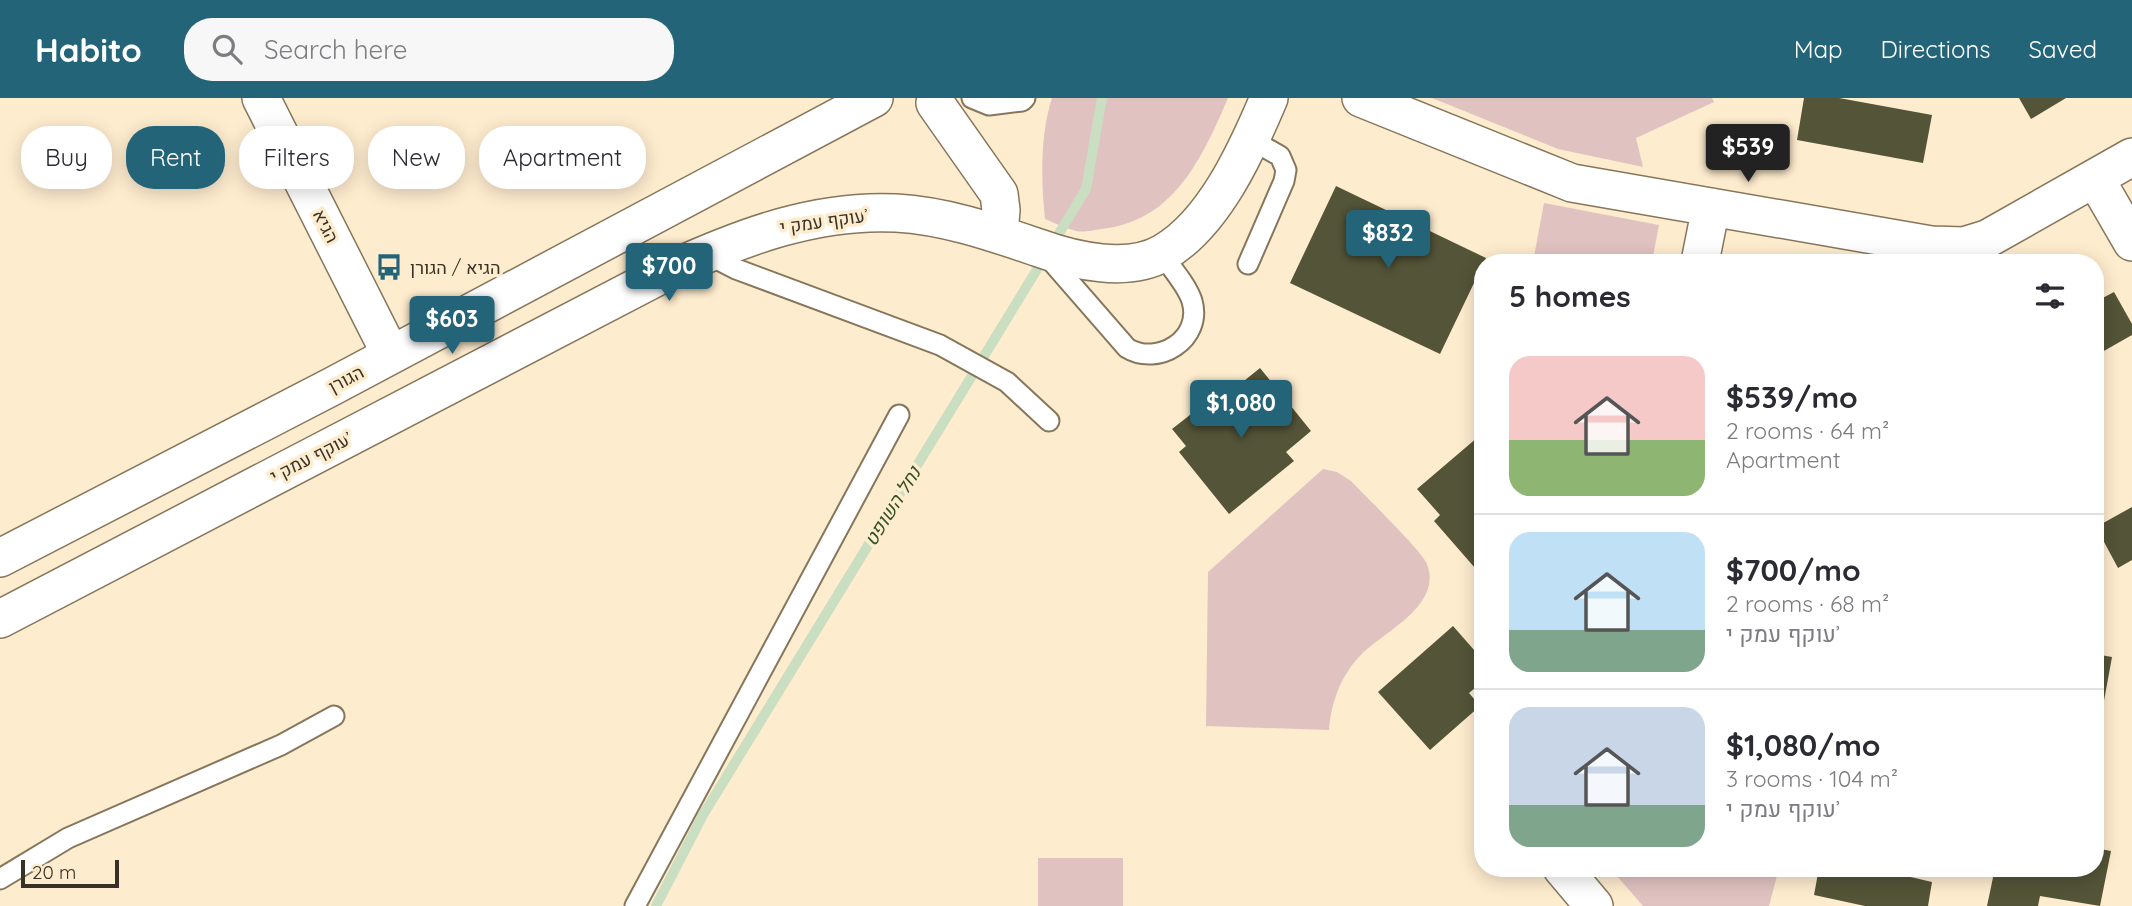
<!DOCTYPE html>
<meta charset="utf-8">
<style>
body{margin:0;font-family:Quicksand,Heebo,sans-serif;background:#f7f7f7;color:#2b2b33;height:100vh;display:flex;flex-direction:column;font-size:26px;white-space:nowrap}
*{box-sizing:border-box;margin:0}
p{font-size:23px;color:#7c7c81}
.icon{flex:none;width:38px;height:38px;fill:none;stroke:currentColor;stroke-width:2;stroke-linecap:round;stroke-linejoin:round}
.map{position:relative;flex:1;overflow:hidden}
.side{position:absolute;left:1474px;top:156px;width:630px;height:623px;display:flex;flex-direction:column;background:#fff;border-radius:28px;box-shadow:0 4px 18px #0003}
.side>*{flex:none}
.hud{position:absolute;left:21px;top:28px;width:665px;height:63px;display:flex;gap:14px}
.scale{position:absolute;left:21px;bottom:18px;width:98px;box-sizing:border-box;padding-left:7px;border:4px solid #383125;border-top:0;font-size:19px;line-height:24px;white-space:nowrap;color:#383125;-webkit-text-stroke:5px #feecce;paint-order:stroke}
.price{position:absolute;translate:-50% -60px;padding:0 16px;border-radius:7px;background:#246479;color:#fff;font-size:23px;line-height:46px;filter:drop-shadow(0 2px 4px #0008)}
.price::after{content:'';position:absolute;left:50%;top:42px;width:21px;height:16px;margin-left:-10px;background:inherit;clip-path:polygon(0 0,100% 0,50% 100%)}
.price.active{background:#222;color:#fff}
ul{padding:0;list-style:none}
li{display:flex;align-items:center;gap:21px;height:175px;padding:0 35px}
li+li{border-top:2px solid #e1e1e2}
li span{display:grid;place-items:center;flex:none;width:196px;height:140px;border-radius:21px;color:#555}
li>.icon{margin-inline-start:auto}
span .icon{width:84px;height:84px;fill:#fffc;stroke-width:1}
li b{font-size:30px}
h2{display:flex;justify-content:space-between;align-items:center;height:84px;padding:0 35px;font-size:30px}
.pill{padding:0 24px;border-radius:28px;background:#fff;box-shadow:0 4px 18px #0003;font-size:24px;line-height:63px}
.pill.active{background:#246479;color:#fff}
header{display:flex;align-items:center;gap:42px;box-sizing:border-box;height:98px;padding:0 35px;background:#246479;color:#fff}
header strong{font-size:33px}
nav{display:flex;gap:38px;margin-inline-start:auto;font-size:24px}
.search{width:490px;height:63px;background:#f7f7f7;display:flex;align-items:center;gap:18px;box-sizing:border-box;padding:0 24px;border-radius:28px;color:#7c7c81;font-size:26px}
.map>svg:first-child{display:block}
.green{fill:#e0c3c1}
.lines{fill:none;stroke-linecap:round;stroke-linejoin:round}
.stream{stroke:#cadec2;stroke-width:10}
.building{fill:#545438}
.service-casing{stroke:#86765b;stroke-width:23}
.minor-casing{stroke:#86765b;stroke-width:40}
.service{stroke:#fff;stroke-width:19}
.minor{stroke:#fff;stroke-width:37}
.labels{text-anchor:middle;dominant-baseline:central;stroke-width:7;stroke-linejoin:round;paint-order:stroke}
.street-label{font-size:18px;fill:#383125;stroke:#feecce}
.poi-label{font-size:18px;fill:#383125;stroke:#feecce;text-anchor:start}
.water-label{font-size:19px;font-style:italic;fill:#324f26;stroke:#feecce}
</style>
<header>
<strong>Habito</strong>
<div class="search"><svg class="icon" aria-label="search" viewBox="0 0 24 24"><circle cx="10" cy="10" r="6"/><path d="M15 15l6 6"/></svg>Search here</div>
<nav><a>Map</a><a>Directions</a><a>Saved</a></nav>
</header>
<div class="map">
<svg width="2132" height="808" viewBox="0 0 2132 808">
<rect width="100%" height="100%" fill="#feecce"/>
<path class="green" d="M1052 0H1228C1204 56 1176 120 1108 130 1098 131 1085 135 1076 133 1065 130 1055 125 1045 121 1041 84 1040 36 1052 0Z
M1432 0H1712L1714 4 1636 40 1643 69 1558 51Z
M1544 105 1659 127 1652 164H1533Z
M1323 371 1337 374 1351 383C1364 397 1422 453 1427 466 1443 509 1383 533 1359 559 1340 579 1331 606 1329 632L1206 628 1208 474Z
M1038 760H1123V808H1038Z
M1610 770H1779L1769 808H1643Z"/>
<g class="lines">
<path class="stream" d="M1052 147 1086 91 1102 0
M656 808 703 717 1044 160"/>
</g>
<path class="building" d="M1804 0H1839L1932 17 1923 65 1797 42Z
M2019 0H2066L2031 21Z
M1336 88 1486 160 1440 256 1290 185Z
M2114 194 2132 226V237L2095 258V204Z
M1260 270 1311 333 1286 354 1294 363 1229 416 1179 354 1186 348 1172 331 1213 299 1218 304Z
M1478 339 1482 343V478L1434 423 1440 417 1417 391Z
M2132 409V462L2118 470 2096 429Z
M1453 528 1482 561V584L1469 595 1480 608 1430 652 1378 594Z
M2095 556 2112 559 2101 619 2095 618Z
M2095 750 2111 753 2100 808 2040 798 2038 808H1987L1995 770H2095Z
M1819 770H1872L1932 784 1928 808H1865L1814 797Z"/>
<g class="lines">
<defs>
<path id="service" d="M972 0 989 7 1022 3 1025 0
M707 156 736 171 940 247 1007 284 1049 323
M1046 157 1127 250C1158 269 1203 241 1192 203 1187 187 1171 170 1162 156
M1248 166 1284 83 1286 72 1280 58 1250 41
M0 781 68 740 281 647 334 618
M635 808 899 317"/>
<path id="minor" d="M261 0 391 257
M1361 0 1572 85 1931 147 1964 148 1987 141 2132 59
M935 5 999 96 1001 112 999 135
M2095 80 2132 144
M1700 164 1711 109
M0 460 333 288 874 0
M0 521 672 171C743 139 816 111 896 115 947 118 992 134 1039 150 1075 163 1128 175 1163 155 1214 126 1247 52 1269 0
M1562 770 1594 808"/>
</defs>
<use href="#service" class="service-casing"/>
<use href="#minor" class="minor-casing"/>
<use href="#service" class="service"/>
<use href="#minor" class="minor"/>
</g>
<defs>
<symbol id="bus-bare" viewBox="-9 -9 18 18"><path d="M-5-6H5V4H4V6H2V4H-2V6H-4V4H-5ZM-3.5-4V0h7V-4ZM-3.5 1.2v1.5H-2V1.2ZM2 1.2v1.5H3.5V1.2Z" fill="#246479" stroke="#feecce" stroke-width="2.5" paint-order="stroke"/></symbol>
</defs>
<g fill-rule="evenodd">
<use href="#bus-bare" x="370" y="150" width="38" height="38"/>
</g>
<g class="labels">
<g class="street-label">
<text transform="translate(824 123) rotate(-8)">עוקף עמק י’</text>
<text transform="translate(326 128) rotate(63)">הגיא</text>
<text transform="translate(346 281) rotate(-28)">הגורן</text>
<text transform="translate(311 359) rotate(-27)">עוקף עמק י’</text>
</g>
<g class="poi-label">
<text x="410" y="169">הגיא / הגורן</text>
</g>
<g class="water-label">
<text transform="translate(892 408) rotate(-58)">נחל השופט</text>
</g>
</g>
</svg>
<div class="scale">20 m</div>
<b class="price active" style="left:1748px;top:86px">$539</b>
<b class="price" style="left:1388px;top:172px">$832</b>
<b class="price" style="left:669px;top:205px">$700</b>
<b class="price" style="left:452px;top:258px">$603</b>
<b class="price" style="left:1241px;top:342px">$1,080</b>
<div class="hud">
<a class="pill">Buy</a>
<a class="pill active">Rent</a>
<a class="pill">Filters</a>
<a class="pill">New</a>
<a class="pill">Apartment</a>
</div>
<section class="side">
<h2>5 homes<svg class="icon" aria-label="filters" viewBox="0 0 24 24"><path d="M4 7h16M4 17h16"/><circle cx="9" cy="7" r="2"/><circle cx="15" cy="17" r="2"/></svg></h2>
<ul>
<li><span style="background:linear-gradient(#f6c9c9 60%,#8fb573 0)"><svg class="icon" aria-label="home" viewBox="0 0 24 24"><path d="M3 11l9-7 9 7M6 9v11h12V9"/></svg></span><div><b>$539/mo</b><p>2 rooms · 64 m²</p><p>Apartment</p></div></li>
<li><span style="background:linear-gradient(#bfe0f5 70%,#7fa58c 0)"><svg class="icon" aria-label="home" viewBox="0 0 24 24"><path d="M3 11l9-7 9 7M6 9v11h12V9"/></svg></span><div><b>$700/mo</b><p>2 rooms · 68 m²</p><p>עוקף עמק י’</p></div></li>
<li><span style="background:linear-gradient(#c9d6e8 70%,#7fa58c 0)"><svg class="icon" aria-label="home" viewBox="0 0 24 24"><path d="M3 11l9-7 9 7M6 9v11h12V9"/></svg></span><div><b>$1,080/mo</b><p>3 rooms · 104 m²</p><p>עוקף עמק י’</p></div></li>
</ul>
</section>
</div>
